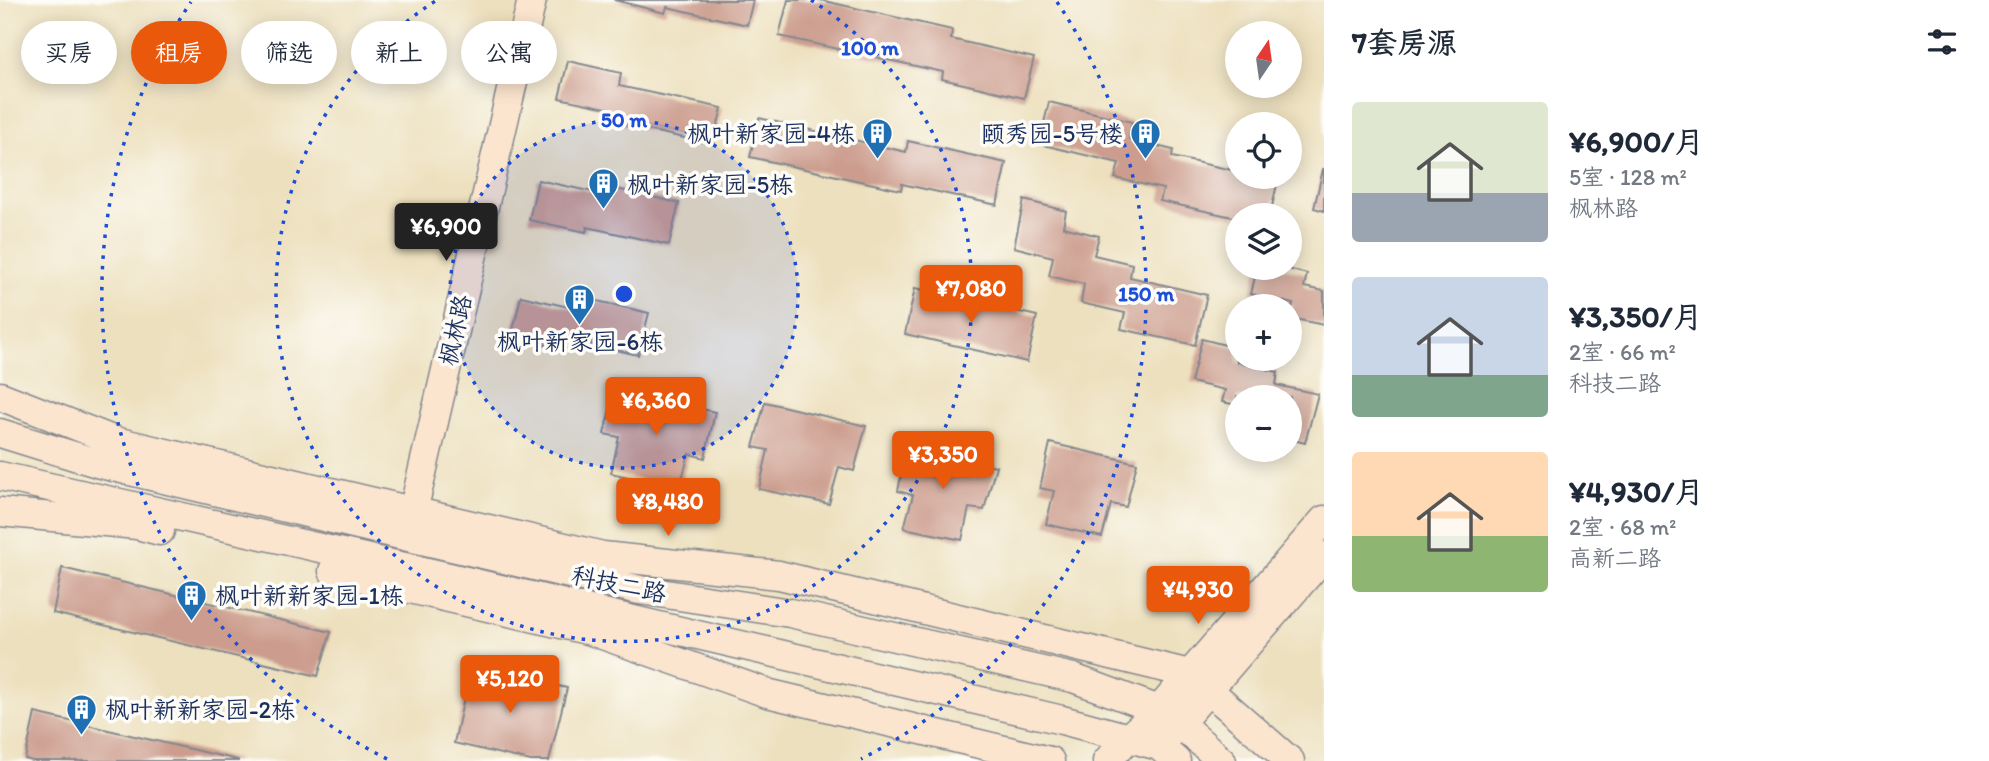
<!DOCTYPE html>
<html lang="zh">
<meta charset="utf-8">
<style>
body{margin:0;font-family:Itim,"LXGW WenKai TC",sans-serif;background:#f6f6f7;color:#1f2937;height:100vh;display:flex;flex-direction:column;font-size:26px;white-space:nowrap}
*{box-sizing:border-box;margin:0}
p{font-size:23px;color:#747a83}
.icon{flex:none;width:38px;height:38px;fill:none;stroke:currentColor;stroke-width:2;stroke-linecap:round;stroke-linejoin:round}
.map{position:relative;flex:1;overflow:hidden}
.details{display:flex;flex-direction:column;background:#fff;width:665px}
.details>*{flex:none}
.top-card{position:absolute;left:21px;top:21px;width:665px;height:63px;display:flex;gap:14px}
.needle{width:46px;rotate:13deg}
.tools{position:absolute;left:1225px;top:21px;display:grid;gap:14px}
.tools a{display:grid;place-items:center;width:77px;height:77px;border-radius:50%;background:#fff;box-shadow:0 4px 18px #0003;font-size:35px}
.price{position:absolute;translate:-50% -60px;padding:0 16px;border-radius:7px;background:#ea580c;color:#fff;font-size:23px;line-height:46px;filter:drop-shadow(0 2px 4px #0008)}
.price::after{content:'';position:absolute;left:50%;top:42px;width:21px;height:16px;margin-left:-10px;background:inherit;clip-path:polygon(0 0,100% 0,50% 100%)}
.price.selected{background:#222;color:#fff}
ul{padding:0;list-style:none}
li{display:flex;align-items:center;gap:21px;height:175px;padding:0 28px}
li span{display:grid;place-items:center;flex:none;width:196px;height:140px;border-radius:7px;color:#555}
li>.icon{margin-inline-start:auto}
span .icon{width:84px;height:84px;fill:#fffc;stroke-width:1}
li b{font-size:30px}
h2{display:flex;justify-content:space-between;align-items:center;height:84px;padding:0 28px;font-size:30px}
.pill{padding:0 24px;border-radius:32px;background:#fff;box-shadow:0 4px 18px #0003;font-size:24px;line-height:63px}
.pill.selected{background:#ea580c;color:#fff}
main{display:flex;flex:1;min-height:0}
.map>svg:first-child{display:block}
.building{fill:#cc9d8e}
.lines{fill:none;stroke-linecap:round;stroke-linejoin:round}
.secondary-casing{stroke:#84888e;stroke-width:31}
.secondary{stroke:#fce5cf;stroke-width:28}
.ring{fill:none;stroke:#1d4ed8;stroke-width:3.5;stroke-dasharray:3.5 7}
.labels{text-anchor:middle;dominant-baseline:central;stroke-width:7;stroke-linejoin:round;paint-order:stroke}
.poi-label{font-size:24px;fill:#1b2f5e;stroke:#fdfcf7;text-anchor:start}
.street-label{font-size:24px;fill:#1b2f5e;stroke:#fdfcf7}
.centre{fill:#1d4ed8;stroke:#fdfcf7;stroke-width:3.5}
.ring-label{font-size:21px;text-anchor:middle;font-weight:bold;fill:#1d4ed8;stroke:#fdfcf7;stroke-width:7;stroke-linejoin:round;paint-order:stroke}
</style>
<main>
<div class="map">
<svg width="1324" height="761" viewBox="0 0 1324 761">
<rect width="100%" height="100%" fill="#fdfcf7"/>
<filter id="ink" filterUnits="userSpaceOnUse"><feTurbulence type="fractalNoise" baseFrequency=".0143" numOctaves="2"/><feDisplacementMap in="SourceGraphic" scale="14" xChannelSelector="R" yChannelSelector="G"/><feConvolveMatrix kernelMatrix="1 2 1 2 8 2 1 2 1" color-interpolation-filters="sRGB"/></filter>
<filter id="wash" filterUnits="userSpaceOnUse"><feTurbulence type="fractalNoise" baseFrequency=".00686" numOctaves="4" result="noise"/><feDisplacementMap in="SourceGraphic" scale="28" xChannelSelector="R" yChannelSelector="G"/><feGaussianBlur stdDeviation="1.57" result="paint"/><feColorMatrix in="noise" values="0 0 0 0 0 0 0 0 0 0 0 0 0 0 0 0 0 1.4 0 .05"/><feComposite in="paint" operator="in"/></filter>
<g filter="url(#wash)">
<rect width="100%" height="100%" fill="#ede0be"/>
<g id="blocks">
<path class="building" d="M614 0H753L747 25 667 7 665 13Z
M788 0H820L952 30 951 39 1034 58 1024 98 942 79 943 72 779 36Z
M568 61 621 73 619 86 722 108 713 144 609 122 611 109 559 98Z
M1049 102 1132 122 1129 139 1173 150 1172 157 1237 171V177H1261L1278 180 1270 215H1237V218L1160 201 1163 189 1115 178 1119 163 1039 144Z
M759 118 906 152 908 141 1006 163 997 205 902 184 901 190 750 157Z
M1323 169H1324V211L1314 208Z
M538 180 593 192 594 184 679 203 669 245 587 227 586 232 529 220Z
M1024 200 1066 211 1063 227 1099 236 1094 255 1132 264 1130 277 1207 295 1195 345 1121 329 1125 313 1081 303 1084 284 1049 276 1053 257 1014 247Z
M1257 268H1284L1307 274 1304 287 1324 291V325L1290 318 1293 304 1251 294Z
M915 288 1037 316 1027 362 905 334Z
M521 296 577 309 580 297 649 313 638 355 573 340 570 350 511 338Z
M1202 339 1237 348V362L1278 372 1276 385 1318 394 1305 443 1290 439V397H1237V405L1222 402 1225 390 1191 382Z
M615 389 715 412 705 458 689 454 679 489 611 473 619 437 604 434Z
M765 402 866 426 854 471 839 467 829 504 759 489 768 450 753 447Z
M1050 443 1137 463 1126 507 1111 504 1102 537 1046 524 1054 491 1040 488Z
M907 447 996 466 984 510 969 508 962 540 904 528 913 495 898 491Z
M62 568 331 632 318 676 53 613Z
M471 666 567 688 549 761H531L454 743Z
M35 713 238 760V761H33L25 759Z"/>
</g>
</g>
<g filter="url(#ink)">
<use href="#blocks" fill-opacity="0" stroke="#84888e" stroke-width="2"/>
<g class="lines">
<defs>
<path id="secondary" d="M0 396 115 441 603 556 779 575 1190 674 1290 761
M0 433 100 464 408 537 640 590 790 613 1073 678 1159 710 1179 723 1222 761
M0 476 440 575 1062 720 1159 746 1176 761
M0 512 137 525 160 531
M409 529 532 0
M333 571 591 631 767 693 1050 761
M1169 735 1324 556
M1107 761 1129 737 1159 710 1324 520"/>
</defs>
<use href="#secondary" class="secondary-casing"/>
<use href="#secondary" class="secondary"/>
</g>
</g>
<circle cx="624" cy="294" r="174" fill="#1d4ed8" fill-opacity=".12"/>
<g class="ring">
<circle cx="624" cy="294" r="174"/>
<path d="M811 0A348 348 0 1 1 437 0"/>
<path d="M387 759A522 522 0 0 1 191 2M1057 2A522 522 0 0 1 861 759"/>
</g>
<defs>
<symbol id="building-pin" viewBox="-11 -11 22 30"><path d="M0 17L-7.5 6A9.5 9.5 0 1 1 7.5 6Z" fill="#1f6fb2" stroke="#fdfcf7"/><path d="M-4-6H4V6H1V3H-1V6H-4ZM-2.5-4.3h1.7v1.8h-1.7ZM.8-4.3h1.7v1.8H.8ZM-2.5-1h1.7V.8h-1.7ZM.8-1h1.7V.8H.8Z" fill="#fff"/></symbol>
</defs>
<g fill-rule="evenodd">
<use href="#building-pin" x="860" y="116" width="35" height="47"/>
<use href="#building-pin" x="1128" y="116" width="35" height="47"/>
<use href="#building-pin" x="586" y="166" width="35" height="47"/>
<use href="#building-pin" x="562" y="282" width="35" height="47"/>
<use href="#building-pin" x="174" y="578" width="35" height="47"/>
<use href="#building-pin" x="64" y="692" width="35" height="47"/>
</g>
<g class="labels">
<g class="poi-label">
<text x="855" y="133" text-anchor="end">枫叶新家园-4栋</text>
<text x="1123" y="133" text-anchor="end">颐秀园-5号楼</text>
<text x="627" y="184">枫叶新家园-5栋</text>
<text x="580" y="341" text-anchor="middle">枫叶新家园-6栋</text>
<text x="215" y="595">枫叶新新家园-1栋</text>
<text x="105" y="709">枫叶新新家园-2栋</text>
</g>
<g class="street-label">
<text transform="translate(455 330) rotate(-77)">枫林路</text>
<text transform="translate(619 584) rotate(12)">科技二路</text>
</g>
</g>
<circle cx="624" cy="294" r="10" class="centre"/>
<g class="ring-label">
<text x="870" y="55">100 m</text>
<text x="624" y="127">50 m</text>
<text x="1146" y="301">150 m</text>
</g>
</svg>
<div class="tools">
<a><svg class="needle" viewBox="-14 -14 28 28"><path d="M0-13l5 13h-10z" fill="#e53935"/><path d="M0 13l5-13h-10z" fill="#747a83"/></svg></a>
<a><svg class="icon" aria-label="locate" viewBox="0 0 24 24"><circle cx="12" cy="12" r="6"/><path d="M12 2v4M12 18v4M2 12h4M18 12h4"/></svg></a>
<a><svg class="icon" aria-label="layers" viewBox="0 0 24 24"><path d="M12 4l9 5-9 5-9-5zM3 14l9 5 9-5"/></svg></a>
<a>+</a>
<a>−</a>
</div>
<b class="price selected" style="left:446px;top:263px">¥6,900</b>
<b class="price" style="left:971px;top:325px">¥7,080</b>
<b class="price" style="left:656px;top:437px">¥6,360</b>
<b class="price" style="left:943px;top:491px">¥3,350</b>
<b class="price" style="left:668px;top:538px">¥8,480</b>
<b class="price" style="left:1198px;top:626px">¥4,930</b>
<b class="price" style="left:510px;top:715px">¥5,120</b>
<div class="top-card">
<a class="pill">买房</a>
<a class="pill selected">租房</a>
<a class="pill">筛选</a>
<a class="pill">新上</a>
<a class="pill">公寓</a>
</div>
</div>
<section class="details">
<h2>7套房源<svg class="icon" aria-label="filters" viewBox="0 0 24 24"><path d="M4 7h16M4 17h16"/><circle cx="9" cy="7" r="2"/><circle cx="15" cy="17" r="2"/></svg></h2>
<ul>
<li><span style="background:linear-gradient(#dfe7d0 65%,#9aa5b1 0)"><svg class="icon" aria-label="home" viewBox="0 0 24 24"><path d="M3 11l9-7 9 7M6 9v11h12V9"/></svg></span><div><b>¥6,900/月</b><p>5室 · 128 m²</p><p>枫林路</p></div></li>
<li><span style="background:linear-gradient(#c9d6e8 70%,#7fa58c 0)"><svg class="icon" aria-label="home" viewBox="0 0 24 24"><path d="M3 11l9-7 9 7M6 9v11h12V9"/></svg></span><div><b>¥3,350/月</b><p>2室 · 66 m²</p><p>科技二路</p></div></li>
<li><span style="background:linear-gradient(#ffd9b3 60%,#8fb573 0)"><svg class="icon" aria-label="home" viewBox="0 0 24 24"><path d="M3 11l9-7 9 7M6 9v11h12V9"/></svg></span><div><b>¥4,930/月</b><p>2室 · 68 m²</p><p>高新二路</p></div></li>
</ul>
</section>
</main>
